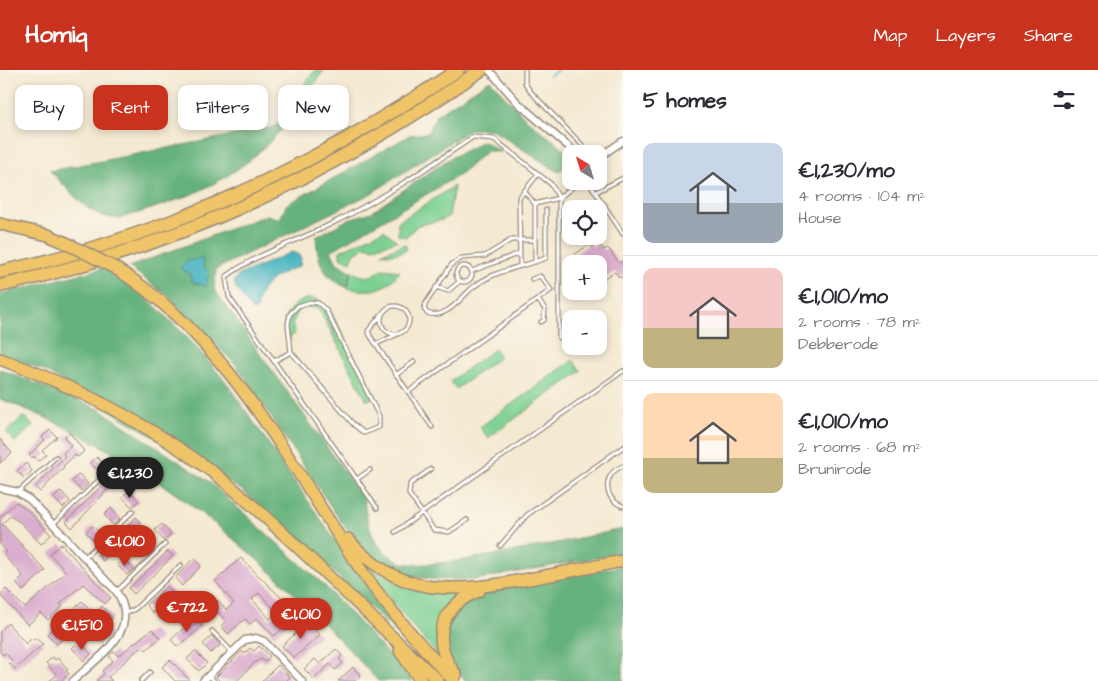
<!DOCTYPE html>
<meta charset="utf-8">
<style>
body{margin:0;font-family:"Architects Daughter",sans-serif;background:#f7f7f7;color:#2b2b33;height:100vh;display:flex;flex-direction:column;font-size:19px;white-space:nowrap}
*{box-sizing:border-box;margin:0}
p{font-size:16px;color:#7c7c81}
.icon{flex:none;width:28px;height:28px;fill:none;stroke:currentColor;stroke-width:2;stroke-linecap:round;stroke-linejoin:round}
.map{position:relative;flex:1;overflow:hidden}
.drawer{display:flex;flex-direction:column;background:#fff;width:475px}
.drawer>*{flex:none}
.guide{position:absolute;left:15px;top:15px;width:475px;height:45px;display:flex;gap:10px}
.needle{width:32px;rotate:322deg}
.controls{position:absolute;left:562px;top:75px;display:grid;gap:10px}
.controls a{display:grid;place-items:center;width:45px;height:45px;border-radius:10px;background:#fff;box-shadow:0 2px 8px #0003;font-size:25px}
.price{position:absolute;translate:-50% -42px;padding:0 11px;border-radius:18px;background:#c8321e;color:#fff;font-size:16px;line-height:32px;filter:drop-shadow(0 1px 2px #0008)}
.price::after{content:'';position:absolute;left:50%;top:30px;width:15px;height:11px;margin-left:-8px;background:inherit;clip-path:polygon(0 0,100% 0,50% 100%)}
.price.current{background:#222;color:#fff}
ul{padding:0;list-style:none}
li{display:flex;align-items:center;gap:15px;height:125px;padding:0 20px}
li+li{border-top:1px solid #e1e1e2}
li span{display:grid;place-items:center;flex:none;width:140px;height:100px;border-radius:10px;color:#555}
li>.icon{margin-inline-start:auto}
span .icon{width:60px;height:60px;fill:#fffc;stroke-width:1}
li b{font-size:21px}
h2{display:flex;justify-content:space-between;align-items:center;height:60px;padding:0 20px;font-size:21px}
.pill{padding:0 18px;border-radius:10px;background:#fff;box-shadow:0 2px 8px #0003;font-size:18px;line-height:45px}
.pill.current{background:#c8321e;color:#fff}
header{display:flex;align-items:center;gap:30px;box-sizing:border-box;height:70px;padding:0 25px;background:#c8321e;color:#fff}
header strong{font-size:24px}
nav{display:flex;gap:28px;margin-inline-start:auto;font-size:18px}
main{display:flex;flex:1;min-height:0}
.map>svg:first-child{display:block}
.green{fill:#7cd092;stroke:#5c7d58}
.forest{fill:#65b27c;stroke:#506e4d}
.water{fill:#47b4c2;stroke:#416f70}
.lines{fill:none;stroke-linecap:round;stroke-linejoin:round}
.stream{stroke:#47b4c2;stroke-width:2}
.building{fill:#daacce;fill-rule:evenodd}
.service-casing{stroke:#988a78;stroke-width:5.5}
.minor-casing{stroke:#988a78;stroke-width:9}
.trunk-casing{stroke:#988a78;stroke-width:14}
.motorway-casing{stroke:#988a78;stroke-width:15}
.service{stroke:#fff;stroke-width:3}
.minor{stroke:#fff;stroke-width:6}
.trunk{stroke:#f0c469;stroke-width:11}
.motorway{stroke:#f0c469;stroke-width:12}
.trunk-bridge-casing{stroke:#988a78;stroke-width:14;stroke-linecap:butt}
.trunk-bridge{stroke:#f0c469;stroke-width:11}
</style>
<header>
<strong>Homiq</strong>
<nav><a>Map</a><a>Layers</a><a>Share</a></nav>
</header>
<main>
<div class="map">
<svg width="623" height="611" viewBox="0 0 623 611">
<rect width="100%" height="100%" fill="#fbf7ec"/>
<filter id="ink" filterUnits="userSpaceOnUse"><feTurbulence type="fractalNoise" baseFrequency=".02" numOctaves="2"/><feDisplacementMap in="SourceGraphic" scale="10" xChannelSelector="R" yChannelSelector="G"/><feConvolveMatrix kernelMatrix="1 2 1 2 8 2 1 2 1" color-interpolation-filters="sRGB"/></filter>
<filter id="wash" filterUnits="userSpaceOnUse"><feTurbulence type="fractalNoise" baseFrequency=".0096" numOctaves="4" result="noise"/><feDisplacementMap in="SourceGraphic" scale="20" xChannelSelector="R" yChannelSelector="G"/><feGaussianBlur stdDeviation="1.12" result="paint"/><feColorMatrix in="noise" values="0 0 0 0 0 0 0 0 0 0 0 0 0 0 0 0 0 1.4 0 .05"/><feComposite in="paint" operator="in"/></filter>
<g filter="url(#wash)">
<rect width="100%" height="100%" fill="#f4e9d1"/>
<path class="green" d="M315 0H324L285 55 274 57Z
M454 116 449 146 442 150 418 155 406 167 398 165V152Z
M384 160 397 171 373 178 365 176 354 184 351 192 340 187V181Z
M405 174 407 179C400 184 390 185 382 183Z
M382 199 400 201C386 221 371 223 348 218L351 201C364 208 371 209 382 199Z
M312 228 319 230 330 240 375 326 367 331 319 239 309 237 299 240 292 254 295 264 288 268C277 249 292 230 312 228Z
M495 279 500 287 456 319 450 311Z
M573 290 581 301 488 368 480 357Z
M24 346 33 356 15 372 6 362Z
M361 490C392 515 425 525 464 523 445 548 430 556 441 589L408 551Z"/>
<path class="forest" d="M490 10 525 48 571 85V91L558 102 491 59H471L370 124 216 199 214 219 364 429C367 456 373 479 400 492 424 504 587 466 623 459V483L474 510 429 509 400 504 367 483 342 453 237 296 164 223 129 197 267 145 280 149 286 135 410 65 428 63 436 45Z
M285 55C238 111 190 128 121 148 90 151 71 121 50 101Z
M483 71 502 82 487 81 459 105 331 181 337 193 351 201 348 218C323 207 318 194 316 167L349 149 372 142 447 90Z
M104 198 147 228 191 271 226 312 357 502 447 611 303 473 243 421 45 301 0 283V224Z
M0 299 99 339 208 411 324 515 413 611H378C270 492 153 386 0 329Z
M623 496V611H466C453 597 445 586 447 567 447 555 450 545 459 537 482 515 588 502 623 496Z"/>
<path class="water" d="M292 182 298 184 301 189 300 196C278 204 258 213 257 239L252 241 236 218 234 211 239 205Z
M202 188 204 198 209 201 206 216 192 212 190 204 180 198 186 191Z"/>
<g class="lines">
<path class="stream" d="M549 6 558 0"/>
</g>
<g id="blocks">
<path class="building" d="M590 174 592 177 596 175 602 177 604 180 608 178 619 193 623 190V205L620 208 615 202 604 208V212L599 213V194H580L574 185Z
M50 360 57 367 42 380 46 384 38 391 34 386 32 388 29 385 45 370 42 367Z
M70 363 84 381 78 387 75 385 63 396 64 397 40 422 35 417 65 386 63 383 71 376 64 367Z
M0 369 12 383 0 393Z
M97 387 112 403 117 398 123 403 72 458 66 452 108 409 90 393Z
M26 393 32 401 24 408 17 401Z
M79 404 88 414 81 421 72 411Z
M129 420 139 431 132 437 122 427Z
M61 421 70 431 63 438 54 428Z
M16 432 30 442 51 465 41 474 20 452 10 446 2 454 45 500 23 521 16 513 23 506 4 485 7 482 0 474V447Z
M111 438 120 449 113 455 104 445Z
M136 447 141 453 103 491 98 485Z
M162 454 171 464 164 471 155 460Z
M93 456 102 466 95 472 86 462Z
M142 472 152 482 145 488 135 478Z
M61 474 111 528 105 534 83 514 60 534 63 536 48 550 41 543 28 555 0 525 6 519 25 538 66 502 50 484Z
M168 481 173 486 134 524 129 518Z
M194 488 201 496 182 516 175 508Z
M241 488 268 515 287 533 289 531 300 543 274 566 257 548 250 554 245 549 228 564 221 556 226 551 218 542 214 546 208 539 218 530 226 540 234 533 215 511ZM259 523 277 542 270 549 252 529Z
M124 489 134 499 127 505 117 495Z
M167 516 174 524 153 543 146 535Z
M82 531 92 541 57 574 47 564Z
M102 536 113 548 104 556 111 564 103 572 91 560 105 547 98 540Z
M194 548 202 556 178 577 171 570Z
M308 552 320 565 294 588 282 576Z
M8 553 26 574 32 568 34 570 37 568 43 574 15 599 9 593 12 590 5 583 3 585 0 582V561Z
M152 559 160 568 146 580 143 577 135 582 108 607 112 611H96L104 604 102 601 113 591 109 586 114 581 118 586Z
M212 566 220 575 211 583 203 574Z
M79 571 91 584 84 591 72 578Z
M259 576 270 586 265 592 261 589 254 593 237 611H220L216 607 242 581 244 584 250 578 254 581Z
M336 579 342 586 339 589 343 593 335 600 330 594 314 609 304 599 315 589 320 594Z
M195 581 207 593 199 601 187 589Z
M53 587 55 590 58 588 68 599 66 600 69 604 61 611H49L57 605 46 593Z
M170 590 181 601 190 611H175L162 597Z
M278 595 290 607 286 611H262Z
M353 597 361 606 355 611H338Z"/>
</g>
</g>
<g filter="url(#ink)">
<use href="#blocks" fill-opacity="0" stroke="#988a78" stroke-width="1"/>
<g class="lines">
<defs>
<path id="service" d="M525 0V13L530 21 584 77 587 84
M588 111 623 164
M524 121 535 134V192
M596 122 623 108
M535 134 559 128V268
M599 140 605 135
M535 170H511L485 186 462 188 452 194 426 233 424 239 427 243C445 250 459 230 471 219 493 200 520 198 546 188V140
M520 195 519 128 538 104
M456 204a8 8 0 1 1 16 0a8 8 0 1 1-16 0Z
M472 201 520 183
M436 217 448 221 460 211
M538 230 545 239 544 250 541 252
M310 232 318 233 326 240 379 346V357L364 363 353 354 291 282 288 254 290 244 298 236Z
M381 250a14 14 0 1 1 28 0a14 14 0 1 1-28 0Z
M382 244 368 261 371 267 432 357
M376 274 398 264
M274 291 291 282
M396 305 414 292
M408 322 551 220 540 206 532 209
M623 396C602 403 603 430 623 436
M431 399 410 414 409 424 434 460 449 462 467 450
M357 409 370 400
M18 422 56 387
M377 438 229 227 226 207C257 183 296 172 331 154 380 130 427 98 473 67L494 69 551 114 559 128 580 111
M53 454 99 410
M395 462 623 301
M500 476 527 445 623 377
M85 487 133 441
M117 521 165 474
M126 543 135 539 181 495
M212 561 232 582
M209 605 214 611
M141 611 150 602"/>
<path id="minor" d="M489 0 518 33 577 84
M599 87 623 71
M0 418 18 422 30 430 116 521C143 560 99 586 73 611
M203 611 245 570 256 568 264 571 302 611"/>
<path id="trunk" d="M0 154 48 165 66 173
M115 198C223 265 283 381 351 485 380 530 417 572 454 611
M0 289C75 316 146 353 210 400 243 425 273 454 304 483 349 525 393 568 438 611
M348 469C400 530 457 522 529 509 561 503 592 497 623 491
M400 581 421 611
M456 605C430 571 439 537 479 521"/>
<path id="motorway" d="M0 202C172 165 312 97 458 0
M0 216C182 175 328 106 481 0"/>
</defs>
<use href="#service" class="service-casing"/>
<use href="#minor" class="minor-casing"/>
<use href="#trunk" class="trunk-casing"/>
<use href="#motorway" class="motorway-casing"/>
<use href="#service" class="service"/>
<use href="#minor" class="minor"/>
<use href="#trunk" class="trunk"/>
<use href="#motorway" class="motorway"/>
<defs>
<path id="trunk-bridge" d="M66 173 115 198"/>
</defs>
<use href="#trunk-bridge" class="trunk-bridge-casing"/>
<use href="#trunk-bridge" class="trunk-bridge"/>
</g>
</g>
</svg>
<div class="controls">
<a><svg class="needle" viewBox="-14 -14 28 28"><path d="M0-13l5 13h-10z" fill="#e53935"/><path d="M0 13l5-13h-10z" fill="#7c7c81"/></svg></a>
<a><svg class="icon" aria-label="locate" viewBox="0 0 24 24"><circle cx="12" cy="12" r="6"/><path d="M12 2v4M12 18v4M2 12h4M18 12h4"/></svg></a>
<a>+</a>
<a>−</a>
</div>
<b class="price current" style="left:130px;top:429px">€1,230</b>
<b class="price" style="left:125px;top:497px">€1,010</b>
<b class="price" style="left:187px;top:563px">€722</b>
<b class="price" style="left:301px;top:570px">€1,010</b>
<b class="price" style="left:82px;top:581px">€1,510</b>
<div class="guide">
<a class="pill">Buy</a>
<a class="pill current">Rent</a>
<a class="pill">Filters</a>
<a class="pill">New</a>
</div>
</div>
<section class="drawer">
<h2>5 homes<svg class="icon" aria-label="filters" viewBox="0 0 24 24"><path d="M4 7h16M4 17h16"/><circle cx="9" cy="7" r="2"/><circle cx="15" cy="17" r="2"/></svg></h2>
<ul>
<li><span style="background:linear-gradient(#c9d6e8 60%,#9aa5b1 0)"><svg class="icon" aria-label="home" viewBox="0 0 24 24"><path d="M3 11l9-7 9 7M6 9v11h12V9"/></svg></span><div><b>€1,230/mo</b><p>4 rooms · 104 m²</p><p>House</p></div></li>
<li><span style="background:linear-gradient(#f6c9c9 60%,#c2b280 0)"><svg class="icon" aria-label="home" viewBox="0 0 24 24"><path d="M3 11l9-7 9 7M6 9v11h12V9"/></svg></span><div><b>€1,010/mo</b><p>2 rooms · 78 m²</p><p>Debberode</p></div></li>
<li><span style="background:linear-gradient(#ffd9b3 65%,#c2b280 0)"><svg class="icon" aria-label="home" viewBox="0 0 24 24"><path d="M3 11l9-7 9 7M6 9v11h12V9"/></svg></span><div><b>€1,010/mo</b><p>2 rooms · 68 m²</p><p>Brunirode</p></div></li>
</ul>
</section>
</main>
